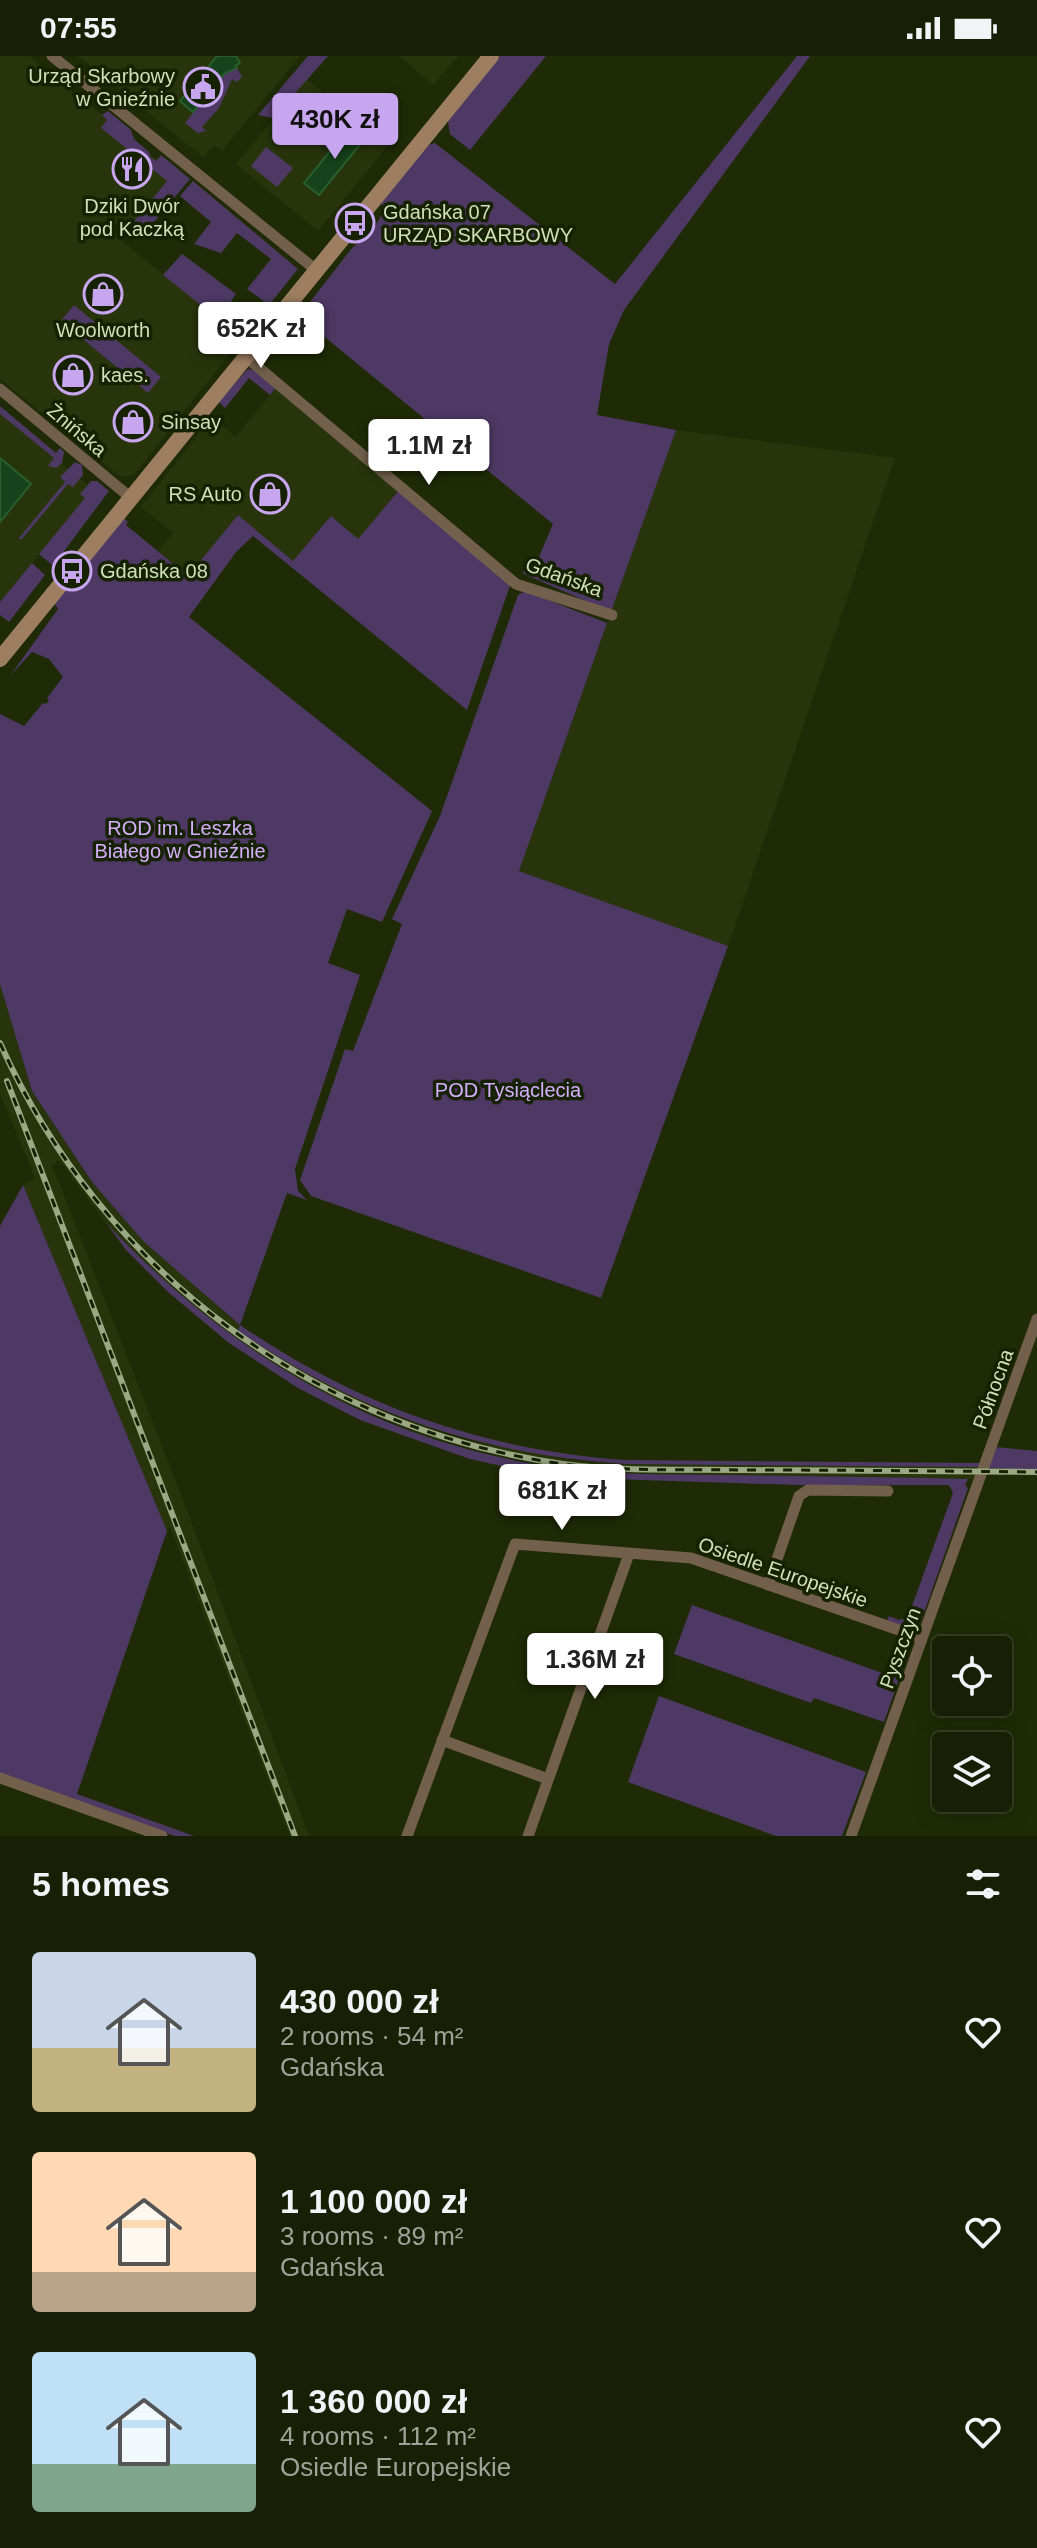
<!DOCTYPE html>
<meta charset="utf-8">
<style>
body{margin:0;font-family:Helvetica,sans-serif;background:#242d13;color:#f1f3f6;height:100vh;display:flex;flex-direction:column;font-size:30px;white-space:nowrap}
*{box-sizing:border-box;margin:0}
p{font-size:26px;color:#9ea39a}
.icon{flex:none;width:44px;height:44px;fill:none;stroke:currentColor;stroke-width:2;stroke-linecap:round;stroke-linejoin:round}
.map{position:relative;height:1780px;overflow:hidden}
.drawer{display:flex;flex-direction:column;background:#172004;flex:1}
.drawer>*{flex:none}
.buttons{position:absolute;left:932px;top:1580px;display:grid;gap:16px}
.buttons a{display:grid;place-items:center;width:80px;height:80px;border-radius:8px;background:#172004;box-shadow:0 4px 20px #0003,0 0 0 2px #363e26;font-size:40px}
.price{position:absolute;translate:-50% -68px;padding:0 18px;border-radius:8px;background:#fff;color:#222;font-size:26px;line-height:52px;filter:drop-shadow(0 2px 4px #0008)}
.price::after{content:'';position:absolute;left:50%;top:48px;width:24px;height:18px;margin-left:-12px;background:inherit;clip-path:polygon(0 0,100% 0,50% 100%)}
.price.active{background:#c8a6ef;color:#111}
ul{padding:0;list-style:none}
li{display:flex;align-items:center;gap:24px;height:200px;padding:0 32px}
li span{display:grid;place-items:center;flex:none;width:224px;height:160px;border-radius:8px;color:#555}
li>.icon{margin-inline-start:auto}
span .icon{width:96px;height:96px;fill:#fffc;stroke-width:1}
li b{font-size:34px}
h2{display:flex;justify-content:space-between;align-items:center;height:96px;padding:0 32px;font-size:34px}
.status{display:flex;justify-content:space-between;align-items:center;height:56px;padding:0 40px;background:#172004;direction:ltr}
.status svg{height:22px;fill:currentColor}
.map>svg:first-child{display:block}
.built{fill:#28350c}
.green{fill:#4e3964}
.building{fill:#16431b;stroke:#285f2d;stroke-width:2}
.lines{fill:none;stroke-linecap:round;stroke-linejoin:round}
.street{stroke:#725f4c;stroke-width:11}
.secondary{stroke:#9d7e60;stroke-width:16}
.rail-casing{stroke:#9ba884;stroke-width:6}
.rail{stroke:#162100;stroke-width:3;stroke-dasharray:9;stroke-linecap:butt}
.labels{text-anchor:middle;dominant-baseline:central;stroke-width:7;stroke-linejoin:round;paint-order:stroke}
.poi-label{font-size:20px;fill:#d1dfbc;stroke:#162100;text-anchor:start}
.street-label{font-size:20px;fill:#d1dfbc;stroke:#162100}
.park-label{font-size:20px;fill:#d3affd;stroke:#162100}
</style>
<div class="status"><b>07:55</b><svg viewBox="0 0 49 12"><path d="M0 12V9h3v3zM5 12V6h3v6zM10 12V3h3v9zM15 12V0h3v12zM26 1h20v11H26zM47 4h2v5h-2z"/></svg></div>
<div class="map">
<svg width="1037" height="1780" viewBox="0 0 1037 1780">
<rect width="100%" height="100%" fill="#1f2b06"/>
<path class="built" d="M0 0H29L186 127 149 172 132 176 107 164 102 169 242 282 134 419 121 421 0 323Z
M78 0H300L222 95 214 89 203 101Z
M399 0H458L433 29Z
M306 23 388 89 318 175 236 108Z
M277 330 400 433 358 483 293 505 238 460 188 520 158 495 173 477 141 451 211 362 236 381Z
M0 358 93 433 0 546Z
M676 374 895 402 728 890 519 815Z
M0 928 32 1035 92 1126 144 1186 240 1269 238 1275 392 1359 461 1383 570 1404 624 1408 980 1411 976 1423 625 1417 569 1413 494 1399 425 1380 320 1336 231 1281 138 1202 106 1167 59 1104 52 1109 180 1436 309 1780H290L170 1471 167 1475 23 1129 35 1122 0 1037Z"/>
<path class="green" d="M308 0H328L273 62 258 59Z
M500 0H546L470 94 450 78 448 65Z
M797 0H810L624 254 609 288 597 359 676 374 611 556 522 517 536 508 553 468 299 260 352 192 373 173 381 160 382 145 428 89 435 87 615 228Z
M237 12 242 21 237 26 232 23 219 52 202 71 206 75 198 77 185 67 225 17Z
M312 46 344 72 327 92 294 67Z
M108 55 131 74 134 83 149 96 150 101 156 105 161 99 190 123 149 172 132 176 128 173 167 125 101 72 107 64 102 59Z
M266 91 293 112 277 131 251 110Z
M193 125 298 213 269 249 247 233 271 203 237 177 221 197 194 188 211 166 180 140Z
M182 198 236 238 231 245 244 255 255 247 265 253 242 282 163 219Z
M74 249 161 321 148 337 61 265Z
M248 313 257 314 277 330 270 339 249 322 225 352 218 345Z
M0 350 56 397 60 392 64 396 62 407 56 412 48 410 54 402 0 358Z
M75 406 82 409 83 419 73 431 68 428 21 484 19 482 65 426 60 421Z
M91 425H97L109 435 53 510 39 498 85 442 80 438Z
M400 433 512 524 467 654 253 480 236 496 189 561 432 755 382 866 347 853 328 907 360 919 295 1113 298 1135 307 1144 287 1137 240 1269C359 1350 482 1394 626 1404L981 1407 980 1411 624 1408C478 1398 359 1357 238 1275L240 1269 144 1186 92 1126 32 1035 0 928V658L24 670 43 647 46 648 49 644 47 642 63 621 49 603 32 596 10 620 58 553 54 547 124 462 128 466 126 469 188 520 238 459 293 505 331 460 358 483Z
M32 507 45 519 9 566 0 559V546Z
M525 535 607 567 519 815 728 890 601 1242 311 1140 300 1124 345 993 353 995 402 868 392 863 440 760 518 539Z
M23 1129 167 1475 77 1738 194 1780H175L0 1717V1170Z
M106 1167C232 1301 382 1389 567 1413 617 1419 668 1418 719 1419 802 1420 885 1421 968 1423L965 1429 968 1432 919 1571 913 1574 887 1565 889 1560 899 1564 908 1561 953 1437 949 1429H797L549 1421 470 1403 360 1364 298 1332 229 1287 168 1236 126 1194Z
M996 1391 1037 1395V1414L987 1412Z
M692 1549 899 1623 884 1666 814 1642 811 1647 674 1598Z
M659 1640 866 1716 842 1780H776L628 1726Z"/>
<path class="building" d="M217 0H236L240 7 235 10 237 12 225 17 193 56 180 45Z
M354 72 364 80 362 86 319 139 304 127 348 73 350 76Z
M0 402 31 428 0 466Z"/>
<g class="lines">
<path class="street" d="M52 0 316 214
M246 301 516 528 612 559
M0 333 131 442
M768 1529 799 1440 808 1434 888 1435
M442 1684 548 1723
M0 1722 162 1780
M407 1780 515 1488 691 1502 922 1582
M528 1780 629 1498
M851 1780 1037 1263"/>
<path class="secondary" d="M0 603 491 0"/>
<defs>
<path id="rail" d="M0 987C102 1216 316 1373 563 1408 623 1416 685 1413 745 1414 843 1414 940 1415 1037 1416
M7 1025 295 1780"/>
</defs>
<use href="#rail" class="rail-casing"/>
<use href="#rail" class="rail"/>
</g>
<defs>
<symbol id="civic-ring" viewBox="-11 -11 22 22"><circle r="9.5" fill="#162100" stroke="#c8a6ef" stroke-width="1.5"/><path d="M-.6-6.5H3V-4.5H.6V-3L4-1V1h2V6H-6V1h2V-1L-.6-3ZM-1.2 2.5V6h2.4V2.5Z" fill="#c8a6ef"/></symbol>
<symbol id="restaurant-ring" viewBox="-11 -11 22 22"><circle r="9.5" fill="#162100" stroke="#c8a6ef" stroke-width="1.5"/><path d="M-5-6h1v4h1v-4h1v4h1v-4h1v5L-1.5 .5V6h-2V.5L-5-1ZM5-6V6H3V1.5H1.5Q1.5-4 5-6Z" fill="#c8a6ef"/></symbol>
<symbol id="bus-ring" viewBox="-11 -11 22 22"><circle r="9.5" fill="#162100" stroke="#c8a6ef" stroke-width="1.5"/><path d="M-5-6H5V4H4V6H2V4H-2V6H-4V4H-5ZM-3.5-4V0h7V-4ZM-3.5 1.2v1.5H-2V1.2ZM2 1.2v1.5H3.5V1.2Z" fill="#c8a6ef"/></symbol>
<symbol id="shop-ring" viewBox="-11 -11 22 22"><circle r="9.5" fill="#162100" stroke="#c8a6ef" stroke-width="1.5"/><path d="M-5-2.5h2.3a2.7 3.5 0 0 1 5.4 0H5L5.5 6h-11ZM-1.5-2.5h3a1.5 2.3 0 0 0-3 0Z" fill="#c8a6ef"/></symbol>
</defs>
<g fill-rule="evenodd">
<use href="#civic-ring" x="181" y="9" width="44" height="44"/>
<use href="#restaurant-ring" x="110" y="91" width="44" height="44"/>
<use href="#bus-ring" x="333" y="145" width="44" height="44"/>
<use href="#shop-ring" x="81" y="216" width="44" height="44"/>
<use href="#shop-ring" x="51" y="297" width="44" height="44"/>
<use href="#shop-ring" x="111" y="344" width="44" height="44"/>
<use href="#shop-ring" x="248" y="416" width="44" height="44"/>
<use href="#bus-ring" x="50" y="493" width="44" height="44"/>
</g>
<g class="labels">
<g class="poi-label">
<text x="175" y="20" text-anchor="end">Urząd Skarbowy<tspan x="175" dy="23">w Gnieźnie</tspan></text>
<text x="132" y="150" text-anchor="middle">Dziki Dwór<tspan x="132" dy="23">pod Kaczką</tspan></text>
<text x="383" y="156">Gdańska 07<tspan x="383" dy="23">URZĄD SKARBOWY</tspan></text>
<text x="103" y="274" text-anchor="middle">Woolworth</text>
<text x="101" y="319">kaes.</text>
<text x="161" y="366">Sinsay</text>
<text x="242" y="438" text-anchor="end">RS Auto</text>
<text x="100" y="515">Gdańska 08</text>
</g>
<g class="street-label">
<text transform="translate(77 374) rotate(40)">Żnińska</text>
<text transform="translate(564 521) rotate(20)">Gdańska</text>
<text transform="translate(993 1333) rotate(-70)">Północna</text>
<text transform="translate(783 1516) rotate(19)">Osiedle Europejskie</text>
<text transform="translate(900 1592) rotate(-70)">Pyszczyn</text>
</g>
<g class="park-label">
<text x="180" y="772">ROD im. Leszka<tspan x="180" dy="23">Białego w Gnieźnie</tspan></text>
<text x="508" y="1034">POD Tysiąclecia</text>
</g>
</g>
</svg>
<div class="buttons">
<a><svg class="icon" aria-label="locate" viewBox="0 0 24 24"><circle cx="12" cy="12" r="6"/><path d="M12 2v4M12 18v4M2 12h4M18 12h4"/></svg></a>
<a><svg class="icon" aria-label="layers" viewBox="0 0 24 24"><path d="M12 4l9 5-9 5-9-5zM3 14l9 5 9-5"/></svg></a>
</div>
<b class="price active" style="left:335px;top:105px">430K zł</b>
<b class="price" style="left:261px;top:314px">652K zł</b>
<b class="price" style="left:429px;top:431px">1.1M zł</b>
<b class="price" style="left:562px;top:1476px">681K zł</b>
<b class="price" style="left:595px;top:1645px">1.36M zł</b>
</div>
<section class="drawer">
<h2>5 homes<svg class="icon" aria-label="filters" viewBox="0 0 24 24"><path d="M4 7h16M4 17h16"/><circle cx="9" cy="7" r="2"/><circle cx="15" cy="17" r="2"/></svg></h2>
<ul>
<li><span style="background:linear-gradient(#c9d6e8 60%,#c2b280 0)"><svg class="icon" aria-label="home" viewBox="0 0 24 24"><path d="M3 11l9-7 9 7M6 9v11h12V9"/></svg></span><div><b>430 000 zł</b><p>2 rooms · 54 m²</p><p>Gdańska</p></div><svg class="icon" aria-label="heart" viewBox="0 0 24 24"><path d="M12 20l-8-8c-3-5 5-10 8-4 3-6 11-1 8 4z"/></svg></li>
<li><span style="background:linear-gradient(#ffd9b3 75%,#b9a48a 0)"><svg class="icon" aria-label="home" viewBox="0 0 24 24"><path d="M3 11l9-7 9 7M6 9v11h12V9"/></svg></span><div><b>1 100 000 zł</b><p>3 rooms · 89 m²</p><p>Gdańska</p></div><svg class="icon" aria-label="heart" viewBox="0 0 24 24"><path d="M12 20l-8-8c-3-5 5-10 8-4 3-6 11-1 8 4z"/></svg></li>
<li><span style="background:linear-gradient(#bfe0f5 70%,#7fa58c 0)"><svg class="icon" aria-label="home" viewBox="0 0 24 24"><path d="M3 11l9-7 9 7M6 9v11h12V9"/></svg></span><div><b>1 360 000 zł</b><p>4 rooms · 112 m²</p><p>Osiedle Europejskie</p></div><svg class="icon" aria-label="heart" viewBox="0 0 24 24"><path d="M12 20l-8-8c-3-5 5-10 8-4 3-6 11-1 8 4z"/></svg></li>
</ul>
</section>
